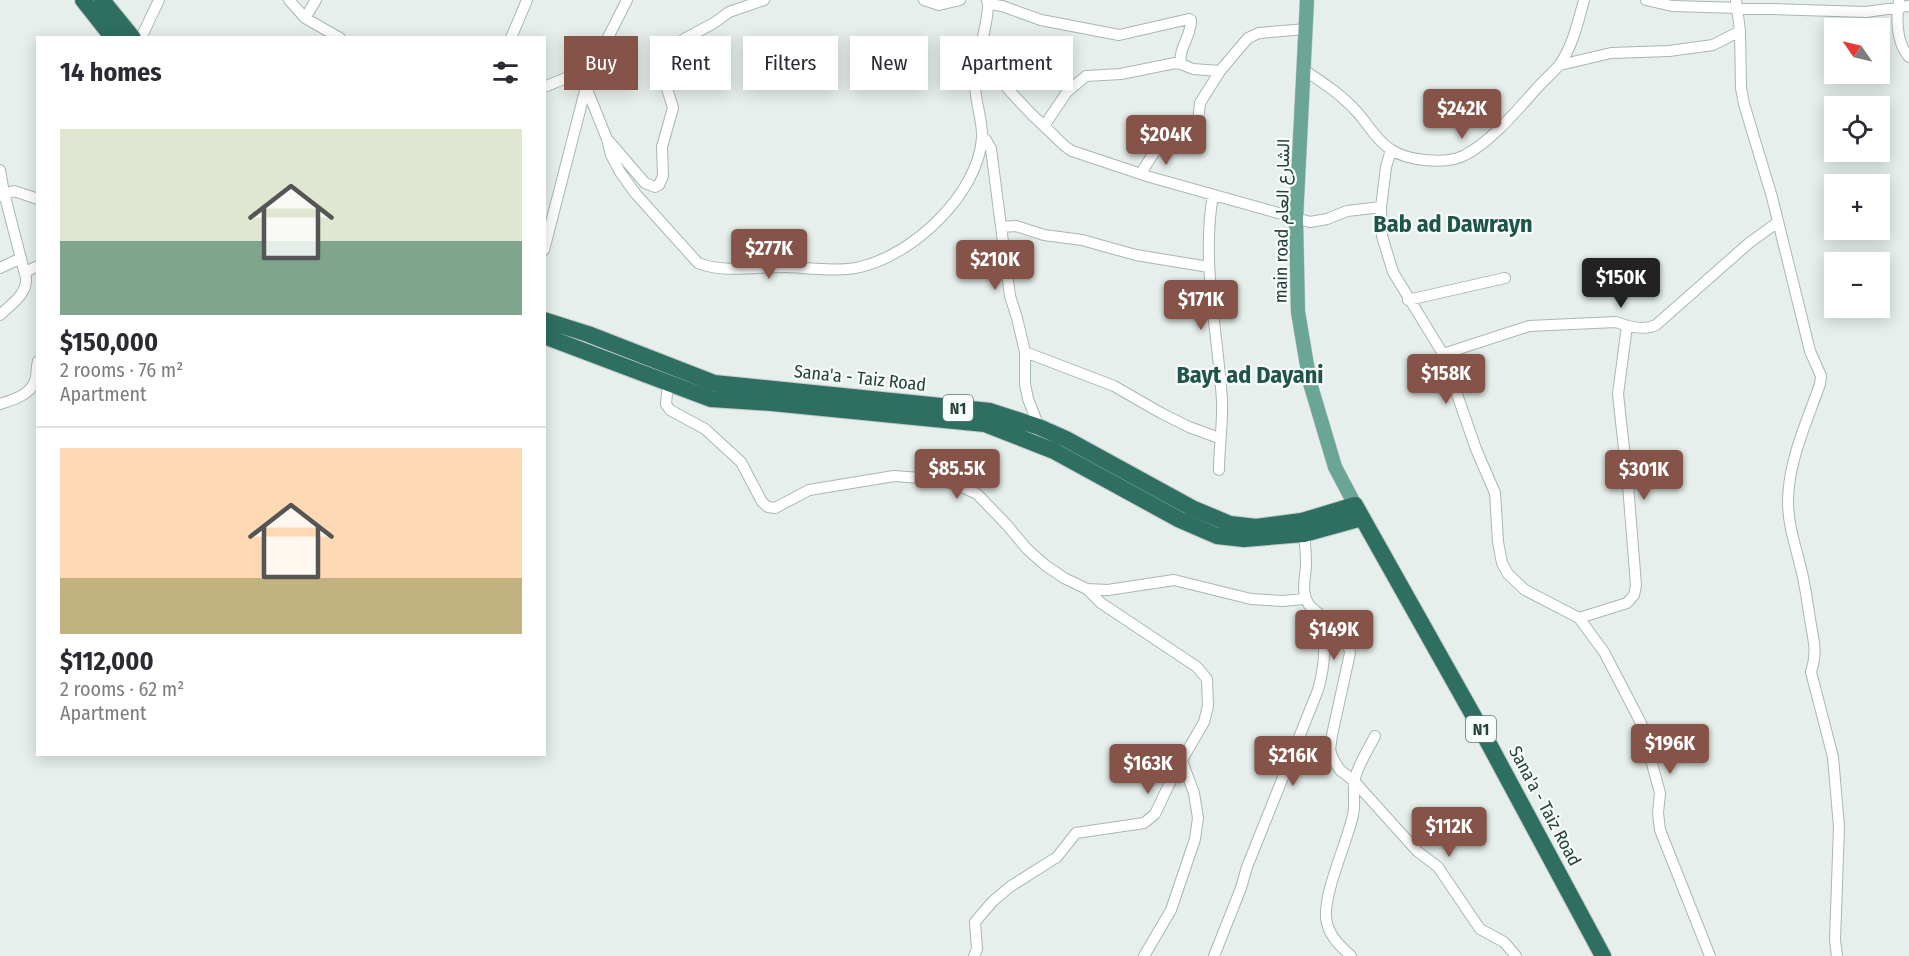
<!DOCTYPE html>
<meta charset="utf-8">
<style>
body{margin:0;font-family:"Fira Sans Condensed",Vazirmatn,sans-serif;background:#f7f7f7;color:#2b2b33;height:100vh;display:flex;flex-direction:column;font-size:22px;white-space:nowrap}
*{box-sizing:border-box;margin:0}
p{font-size:20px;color:#7c7c81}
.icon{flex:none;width:33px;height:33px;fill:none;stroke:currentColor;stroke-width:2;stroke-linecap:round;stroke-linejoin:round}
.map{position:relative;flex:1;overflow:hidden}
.side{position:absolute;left:36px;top:36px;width:510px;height:720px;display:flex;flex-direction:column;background:#fff;border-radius:0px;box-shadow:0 3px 15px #0003}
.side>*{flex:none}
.hud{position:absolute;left:564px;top:36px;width:570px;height:54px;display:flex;gap:12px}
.needle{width:39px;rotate:304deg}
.fabs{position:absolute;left:1824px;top:18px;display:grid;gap:12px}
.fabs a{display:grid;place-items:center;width:66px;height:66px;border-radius:0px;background:#fff;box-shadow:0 3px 15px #0003;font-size:30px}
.price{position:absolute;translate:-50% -51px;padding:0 14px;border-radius:6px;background:#855347;color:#fff;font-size:20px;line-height:39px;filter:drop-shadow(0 2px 3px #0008)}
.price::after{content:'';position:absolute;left:50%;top:36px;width:18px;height:14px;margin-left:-9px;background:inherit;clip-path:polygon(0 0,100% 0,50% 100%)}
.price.selected{background:#222;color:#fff}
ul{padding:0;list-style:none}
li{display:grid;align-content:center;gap:12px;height:318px;padding:0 24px}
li+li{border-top:2px solid #e1e1e2}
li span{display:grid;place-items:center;height:186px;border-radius:0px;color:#555}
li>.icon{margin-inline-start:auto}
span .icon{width:108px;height:108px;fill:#fffc;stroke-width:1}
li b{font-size:26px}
h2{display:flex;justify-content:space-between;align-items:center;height:72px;padding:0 24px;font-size:26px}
.tag{padding:0 21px;border-radius:0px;background:#fff;box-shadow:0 3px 15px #0003;font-size:21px;line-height:54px}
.tag.selected{background:#855347;color:#fff}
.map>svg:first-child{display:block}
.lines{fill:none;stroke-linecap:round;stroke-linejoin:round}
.minor-casing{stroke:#a8b8b2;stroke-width:12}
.major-casing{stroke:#c2cac8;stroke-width:15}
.highway-casing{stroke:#c2cac8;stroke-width:18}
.minor{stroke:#fff;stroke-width:10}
.major{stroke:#6aa596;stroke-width:14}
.highway{stroke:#2f6f62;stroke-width:16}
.labels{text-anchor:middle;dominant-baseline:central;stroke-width:4.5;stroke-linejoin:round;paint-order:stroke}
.shield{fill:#f7fbf9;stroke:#637a73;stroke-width:1.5}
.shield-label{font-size:16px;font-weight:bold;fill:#24423a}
.street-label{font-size:18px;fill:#24423a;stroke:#f7fbf9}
.district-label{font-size:24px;font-weight:bold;fill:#1f5548;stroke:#f7fbf9}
</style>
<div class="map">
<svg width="1909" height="956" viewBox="0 0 1909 956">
<rect width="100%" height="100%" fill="#e6efeb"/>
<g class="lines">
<defs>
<path id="minor" d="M289 0 305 18 340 38
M924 0 939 5 960 0
M1646 0 1672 6 1866 12 1909 6
M1736 0 1740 31 1741 88 1744 104 1772 197 1810 351 1821 376 1820 384C1807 422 1788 461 1788 502 1788 524 1795 544 1800 565 1805 582 1807 601 1810 619 1813 639 1818 651 1811 672L1833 757 1839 827 1835 940 1837 956
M1899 0C1896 20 1896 42 1909 57
M989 4 1002 6 1041 20 1119 35 1189 19 1191 20C1192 35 1178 48 1181 64L1193 69 1220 71
M305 18 316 0
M141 38 159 0
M511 38 527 0
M978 52C999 80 1021 105 1047 129 1056 137 1062 145 1072 151L1150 177 1310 222 1327 219 1347 211 1381 207
M1560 65 1611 53 1669 51 1713 45 1740 31
M1304 70C1322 82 1342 95 1357 112 1368 124 1376 140 1390 149 1407 161 1447 165 1465 155 1492 141 1518 109 1538 87 1545 79 1554 72 1560 64 1573 45 1578 22 1584 0
M544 87 593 67
M586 87 607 139 611 155 620 172 635 193 698 263C726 274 759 266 788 267 809 268 841 272 860 267 913 255 978 194 982 138 983 119 974 100 975 80 975 63 992 11 987 0
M1044 126 1067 92 1086 76 1121 74 1175 63 1181 64
M982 137 986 140 991 149 1010 296 1017 318 1025 352V384L1028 399 1039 427
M608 140 645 183 655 187 659 185 663 176 662 147 673 108 665 82 671 53 684 39 714 23 729 12 764 0
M1391 150 1386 167 1381 207 1382 236 1393 272 1443 354 1476 449 1495 493 1498 542 1502 563 1508 574 1525 590 1579 618 1604 652 1641 723 1660 793 1658 813 1660 830 1710 956
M0 170 4 193 26 278C27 295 11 304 0 315
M1141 173 1155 151 1165 140 1198 121 1200 103 1220 71 1248 38 1259 33 1306 29
M1213 195C1201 263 1218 332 1222 401 1223 423 1219 447 1219 470
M0 196 14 191 38 199
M1001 227 1016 226 1044 235 1082 240 1136 255 1209 267
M544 250 586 87 593 67 627 0
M0 268 21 258
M25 272 38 266
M1408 300 1505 278
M1025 352 1114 386 1161 413 1189 427 1219 438
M1443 354 1529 326 1616 322C1629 327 1644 331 1656 325L1749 243 1778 222
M668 382 666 404 670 410 705 429 741 462 762 502 768 507 775 508 809 490 894 476 934 479 958 485 977 494 1007 525 1027 549 1045 565 1064 578 1087 589 1108 590 1174 580 1251 599 1282 601 1305 599
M0 404C13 400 30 395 35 381 37 375 36 368 38 361
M1304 534C1305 544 1306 553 1306 563 1306 578 1300 591 1309 605L1347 639 1350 653 1332 735 1330 750 1333 759 1340 770 1354 781 1417 851 1438 867 1480 929 1504 942 1516 956
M1579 618 1627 603 1634 595 1636 585 1628 485 1618 394 1627 326
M974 956 977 949 975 922 993 901 1011 886 1057 857 1076 833 1144 823 1155 814 1175 772 1204 722 1208 706 1207 679 1197 667 1101 603 1087 589
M1144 956 1171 910 1195 839 1198 818 1194 793 1182 761
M1214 956 1241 888 1247 867 1318 690C1326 661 1326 644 1319 615
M1351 956C1339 945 1328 935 1326 918 1324 891 1347 843 1353 815 1356 802 1352 788 1355 778 1359 763 1368 750 1375 736"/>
<path id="major" d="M1307 0 1296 219 1298 312 1310 383 1335 467 1355 505"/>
<path id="highway" d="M83 0 113 38
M102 0 133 38
M544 320 588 334 714 383 990 411 1039 427 1066 439 1192 508 1230 524 1256 527 1302 521 1355 505 1482 731 1603 956
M544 336 711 399 772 403 985 424 1054 451 1180 520 1217 536 1244 539 1304 534 1362 518"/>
</defs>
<use href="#minor" class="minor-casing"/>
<use href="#major" class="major-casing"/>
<use href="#highway" class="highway-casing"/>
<use href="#minor" class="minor"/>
<use href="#major" class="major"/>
<use href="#highway" class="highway"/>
</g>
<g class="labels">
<g class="shield">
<rect x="943" y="395" width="30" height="26" rx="4.5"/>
<rect x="1466" y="716" width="30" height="26" rx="4.5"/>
</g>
<g class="shield-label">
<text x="958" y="408">N1</text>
<text x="1481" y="729">N1</text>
</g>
<g class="street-label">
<text transform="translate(1282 221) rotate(-89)">main road الشارع العام</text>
<text transform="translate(860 378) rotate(6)">Sana'a - Taiz Road</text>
<text transform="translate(1545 806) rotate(62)">Sana'a - Taiz Road</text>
</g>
<g class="district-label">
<text x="1453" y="224">Bab ad Dawrayn</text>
<text x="1250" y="375">Bayt ad Dayani</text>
</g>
</g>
</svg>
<div class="fabs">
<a><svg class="needle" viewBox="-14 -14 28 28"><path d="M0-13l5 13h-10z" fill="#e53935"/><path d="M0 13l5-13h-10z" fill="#7c7c81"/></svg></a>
<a><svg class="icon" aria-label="locate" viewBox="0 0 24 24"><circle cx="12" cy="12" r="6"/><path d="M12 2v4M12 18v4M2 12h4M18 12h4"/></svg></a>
<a>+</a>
<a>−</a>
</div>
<b class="price" style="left:1462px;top:140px">$242K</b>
<b class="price" style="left:1166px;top:166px">$204K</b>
<b class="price" style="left:769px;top:280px">$277K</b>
<b class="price" style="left:995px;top:291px">$210K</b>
<b class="price selected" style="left:1621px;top:309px">$150K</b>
<b class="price" style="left:1201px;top:331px">$171K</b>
<b class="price" style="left:1446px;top:405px">$158K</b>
<b class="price" style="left:957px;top:500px">$85.5K</b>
<b class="price" style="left:1644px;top:501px">$301K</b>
<b class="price" style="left:1334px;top:661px">$149K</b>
<b class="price" style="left:1670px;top:775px">$196K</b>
<b class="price" style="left:1293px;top:787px">$216K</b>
<b class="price" style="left:1148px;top:795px">$163K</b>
<b class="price" style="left:1449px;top:858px">$112K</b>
<div class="hud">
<a class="tag selected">Buy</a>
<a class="tag">Rent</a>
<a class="tag">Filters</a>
<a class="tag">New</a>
<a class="tag">Apartment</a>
</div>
<section class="side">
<h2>14 homes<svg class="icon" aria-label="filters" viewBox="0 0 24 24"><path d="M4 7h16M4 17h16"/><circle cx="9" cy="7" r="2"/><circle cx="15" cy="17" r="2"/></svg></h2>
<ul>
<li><span style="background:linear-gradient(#dfe7d0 60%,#7fa58c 0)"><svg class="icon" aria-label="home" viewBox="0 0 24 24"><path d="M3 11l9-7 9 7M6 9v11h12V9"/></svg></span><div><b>$150,000</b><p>2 rooms · 76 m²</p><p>Apartment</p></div></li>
<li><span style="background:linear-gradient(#ffd9b3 70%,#c2b280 0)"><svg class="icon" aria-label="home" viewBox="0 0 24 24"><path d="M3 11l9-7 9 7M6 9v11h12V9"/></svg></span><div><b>$112,000</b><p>2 rooms · 62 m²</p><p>Apartment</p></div></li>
</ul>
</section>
</div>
